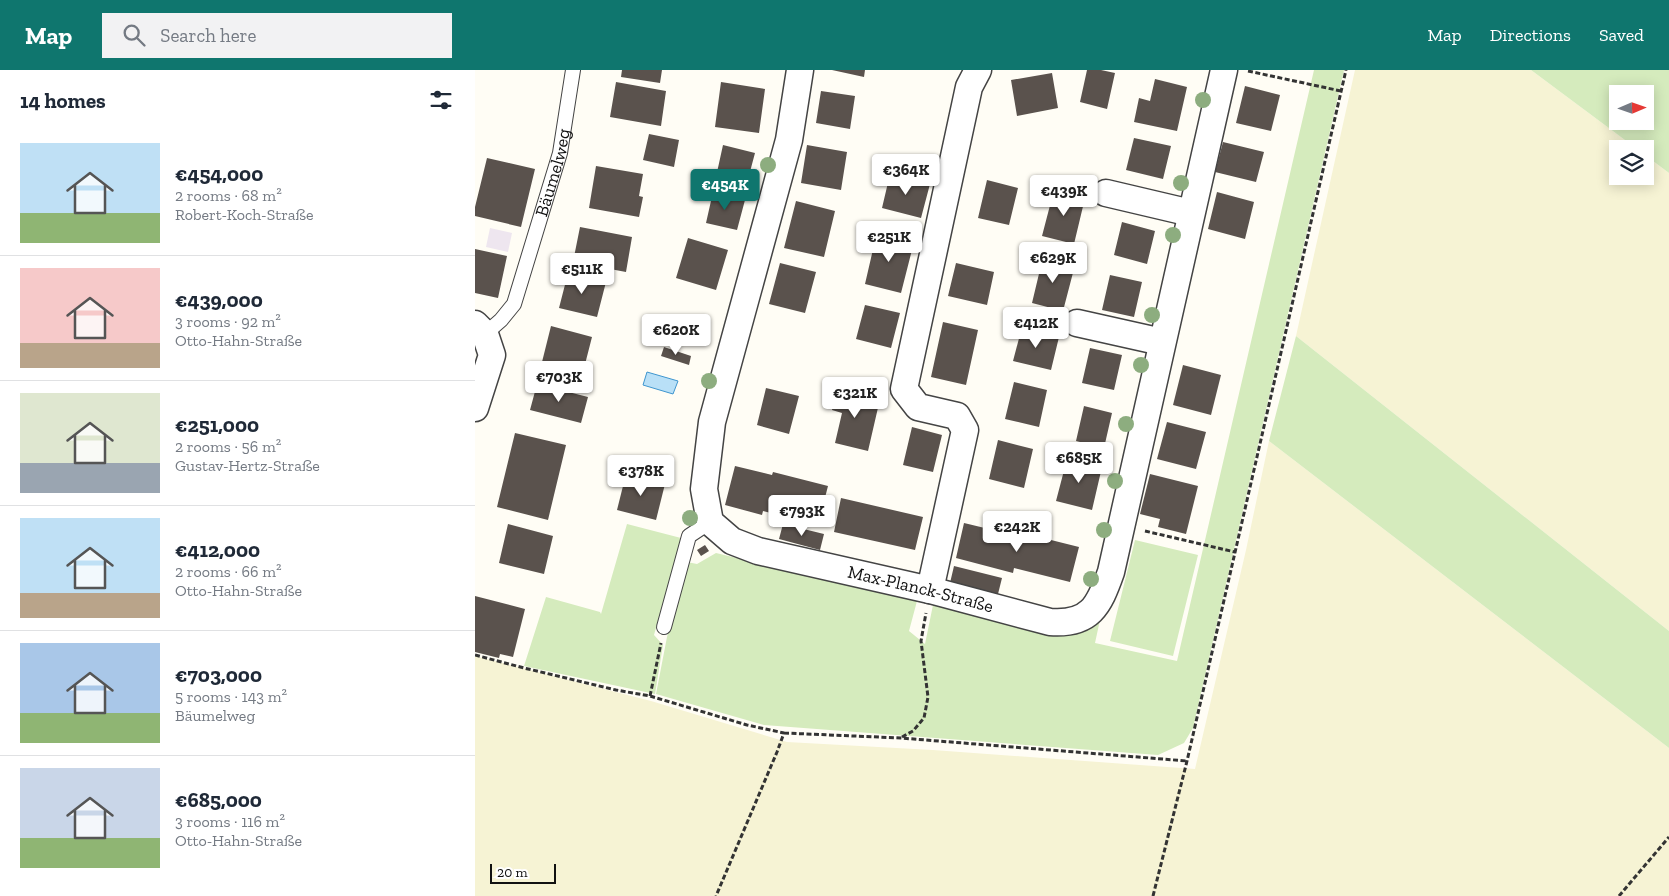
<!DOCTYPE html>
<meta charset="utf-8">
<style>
body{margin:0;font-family:"Zilla Slab",serif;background:#f2f2f3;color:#1f2937;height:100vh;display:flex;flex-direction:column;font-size:19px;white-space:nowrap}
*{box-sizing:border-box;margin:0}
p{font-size:16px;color:#747a83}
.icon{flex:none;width:28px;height:28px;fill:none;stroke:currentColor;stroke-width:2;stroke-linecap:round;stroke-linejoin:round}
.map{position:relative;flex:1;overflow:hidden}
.drawer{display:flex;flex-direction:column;background:#fff;width:475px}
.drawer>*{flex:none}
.needle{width:32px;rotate:88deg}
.tools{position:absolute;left:1134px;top:15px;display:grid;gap:10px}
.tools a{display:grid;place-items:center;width:45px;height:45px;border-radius:0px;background:#fff;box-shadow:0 2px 12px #0003;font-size:25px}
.scale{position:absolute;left:15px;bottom:12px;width:66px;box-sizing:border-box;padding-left:5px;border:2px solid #111;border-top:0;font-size:14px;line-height:18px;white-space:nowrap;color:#111;-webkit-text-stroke:4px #fff;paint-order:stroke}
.price{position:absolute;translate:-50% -42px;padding:0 11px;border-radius:5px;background:#fff;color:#222;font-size:16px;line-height:32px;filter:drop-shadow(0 1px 2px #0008)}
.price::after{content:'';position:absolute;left:50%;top:30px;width:15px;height:11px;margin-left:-8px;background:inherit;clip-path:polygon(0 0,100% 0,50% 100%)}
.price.active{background:#0f766e;color:#fff}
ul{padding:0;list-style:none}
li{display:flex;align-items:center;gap:15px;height:125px;padding:0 20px}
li+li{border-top:1px solid #e0e1e3}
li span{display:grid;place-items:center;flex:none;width:140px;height:100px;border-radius:0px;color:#555}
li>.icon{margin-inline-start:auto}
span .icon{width:60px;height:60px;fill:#fffc;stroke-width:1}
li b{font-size:21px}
h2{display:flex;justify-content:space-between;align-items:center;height:60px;padding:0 20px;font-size:21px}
header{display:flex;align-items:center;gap:30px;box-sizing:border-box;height:70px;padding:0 25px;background:#0f766e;color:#fff}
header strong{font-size:24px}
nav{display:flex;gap:28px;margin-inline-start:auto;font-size:18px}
.search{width:350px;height:45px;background:#f2f2f3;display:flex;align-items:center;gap:12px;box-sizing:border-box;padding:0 18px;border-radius:0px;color:#747a83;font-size:19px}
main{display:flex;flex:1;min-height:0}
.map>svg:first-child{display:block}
.industrial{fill:#eee6ef}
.farmland{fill:#f6f3d4}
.green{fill:#d5ebbd;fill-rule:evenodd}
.water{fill:#b9e0f7;stroke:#3f96cf}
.building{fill:#5a524d}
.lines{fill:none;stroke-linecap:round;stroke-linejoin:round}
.service-casing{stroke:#444;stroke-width:16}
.minor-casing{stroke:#444;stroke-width:29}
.path{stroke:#333;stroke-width:3;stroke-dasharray:5 2.5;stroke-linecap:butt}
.service{stroke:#fff;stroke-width:14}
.minor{stroke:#fff;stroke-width:26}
.tree{fill:#8dad7f}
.labels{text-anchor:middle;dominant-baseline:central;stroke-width:5;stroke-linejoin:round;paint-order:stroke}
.street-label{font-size:18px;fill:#111;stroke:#fff}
</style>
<header>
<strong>Map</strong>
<div class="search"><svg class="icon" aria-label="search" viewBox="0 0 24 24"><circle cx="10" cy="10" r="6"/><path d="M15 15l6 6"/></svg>Search here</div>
<nav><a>Map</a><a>Directions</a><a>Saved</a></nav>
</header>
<main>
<section class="drawer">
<h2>14 homes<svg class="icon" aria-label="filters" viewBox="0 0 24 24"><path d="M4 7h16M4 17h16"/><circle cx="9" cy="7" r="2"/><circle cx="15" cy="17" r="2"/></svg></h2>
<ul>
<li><span style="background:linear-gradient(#bfe0f5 70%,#8fb573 0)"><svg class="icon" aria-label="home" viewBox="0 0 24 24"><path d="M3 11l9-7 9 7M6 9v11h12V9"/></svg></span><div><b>€454,000</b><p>2 rooms · 68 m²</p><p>Robert-Koch-Straße</p></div></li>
<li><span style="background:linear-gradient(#f6c9c9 75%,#b9a48a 0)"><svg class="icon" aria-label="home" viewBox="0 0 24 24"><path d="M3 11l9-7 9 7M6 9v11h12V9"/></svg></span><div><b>€439,000</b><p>3 rooms · 92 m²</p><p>Otto-Hahn-Straße</p></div></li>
<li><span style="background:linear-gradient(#dfe7d0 70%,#9aa5b1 0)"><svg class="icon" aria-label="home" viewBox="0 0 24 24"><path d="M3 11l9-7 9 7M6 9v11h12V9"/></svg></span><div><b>€251,000</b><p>2 rooms · 56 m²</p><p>Gustav-Hertz-Straße</p></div></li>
<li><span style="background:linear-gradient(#bfe0f5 75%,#b9a48a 0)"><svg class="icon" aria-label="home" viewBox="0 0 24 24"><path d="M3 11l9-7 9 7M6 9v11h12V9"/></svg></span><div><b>€412,000</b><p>2 rooms · 66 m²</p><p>Otto-Hahn-Straße</p></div></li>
<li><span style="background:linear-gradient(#a9c7e8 70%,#8fb573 0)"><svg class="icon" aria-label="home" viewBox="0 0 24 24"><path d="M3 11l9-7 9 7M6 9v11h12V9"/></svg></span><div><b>€703,000</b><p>5 rooms · 143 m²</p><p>Bäumelweg</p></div></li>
<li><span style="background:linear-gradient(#c9d6e8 70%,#8fb573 0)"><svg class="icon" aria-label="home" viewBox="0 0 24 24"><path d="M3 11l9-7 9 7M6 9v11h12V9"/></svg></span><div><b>€685,000</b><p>3 rooms · 116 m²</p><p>Otto-Hahn-Straße</p></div></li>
</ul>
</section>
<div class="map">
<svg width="1194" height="826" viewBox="0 0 1194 826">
<rect width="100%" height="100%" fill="#fffdf5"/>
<path class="industrial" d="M15 158 37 163 33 182 11 177Z"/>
<path class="farmland" d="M880 0H1056L1162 79H1142V106H1170V85L1194 103V561L821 266Z
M794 371 1194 678V826H0V586L176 631 312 672 458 680 720 699 771 480Z"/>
<path class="green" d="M839 0H869L718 658 709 673 683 685 289 655 181 624 192 567 212 492 222 494 241 483 442 531 434 561 450 574 458 535 582 566 602 562 625 550 620 573 702 591Z
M1056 0H1194V103L1170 85V79H1162ZM1142 24H1170V51H1142Z
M821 266 1194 561V678L794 371Z
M152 454 206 468 179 565 188 575 180 624 49 596 71 527 125 542 126 544Z
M660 470 723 485 698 586 635 571Z"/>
<path class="water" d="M172 302 203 311 198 324 168 315Z"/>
<path class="building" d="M147 0H187L185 13 146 7Z
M357 0H390L389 7Z
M612 0H626L640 3 632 39 605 32Z
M577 3 583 38 542 46 536 10Z
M680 9 712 17 702 61 659 52 664 28 675 31Z
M141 12 191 21 186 56 135 47Z
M246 12 290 19 284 63 240 57Z
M770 16 805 25 796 61 761 53Z
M346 21 380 26 375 59 341 53Z
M174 64 204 70 199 97 168 90Z
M659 68 696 76 688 109 651 100Z
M748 72 789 82 781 112 740 102Z
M248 75 280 83 272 113 264 111 261 121 239 116Z
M332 75 372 82 366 120 326 113Z
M12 88 60 99 46 157 0 146V137Z
M121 96 168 104 164 126 168 127 164 147 114 138Z
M415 104 455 114 446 148 407 138Z
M512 110 543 118 534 155 503 148Z
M579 120 610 128 599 174 567 166Z
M238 122 270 130 262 160 231 153Z
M742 122 779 132 770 169 733 159Z
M321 131 360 141 349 187 309 178Z
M647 152 680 161 672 194 639 185Z
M105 157 157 167 151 202 98 192Z
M402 162 439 172 426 223 390 214Z
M213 168 253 180 241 220 201 208Z
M0 179 32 186 23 228 0 223Z
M568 187 600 195 588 241 557 233Z
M305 193 341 202 330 243 294 234Z
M481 193 519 202 512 235 473 226Z
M93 203 131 212 122 247 84 238Z
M635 205 667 212 659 247 627 240Z
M390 235 425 243 416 278 381 269Z
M468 252 503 260 491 315 456 307Z
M76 256 117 267 107 306 66 296Z
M547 257 584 267 576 300 538 291Z
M189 277 216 286 214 295 186 286Z
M615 278 647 285 639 320 607 313Z
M708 295 746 305 736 345 698 335Z
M539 312 572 320 564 357 530 349Z
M62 314 113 327 106 353 55 340Z
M291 318 324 326 314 364 282 355Z
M362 318 405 329 393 381 360 373 367 343 357 340Z
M609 336 637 343 629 378 601 371Z
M692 352 731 362 721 399 682 389Z
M437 357 467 365 458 402 428 395Z
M40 363 91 375 73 450 22 437Z
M523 370 558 379 549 418 514 409Z
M592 389 627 397 617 440 581 431Z
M260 396 297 405 298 402 353 416 343 455 288 441 287 445 250 435Z
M151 404 190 414 181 450 142 440Z
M675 404 723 416 711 464 683 457 685 449 665 444Z
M366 428 448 447 440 480 359 462Z
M489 453 547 467 548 463 604 477 595 512 539 498 538 503 481 488Z
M33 454 78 466 69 504 24 493Z
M308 454 349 464 345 480 304 469Z
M230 475 234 481 226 486 222 480Z
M479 496 527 508 523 524 475 513Z
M0 526 50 539 38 587 25 584 24 588 0 582Z"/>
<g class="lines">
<defs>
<g id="service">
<path id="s1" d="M10 264 26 250 39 234 85 83 98 0"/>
<path d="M189 557 214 466 235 452"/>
</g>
<g id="minor">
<path id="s2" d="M325 0 314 70 237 352 229 419 235 452 257 471 283 481 455 520 575 552C615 555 624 536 636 502L749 0"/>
<path d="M631 123 716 143"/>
<path d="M602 253 687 272"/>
<path d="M0 254 10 264 17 285 0 338"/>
<path d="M455 520 490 360 482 346 443 337 429 319 494 17 503 0"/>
</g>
</defs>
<use href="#service" class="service-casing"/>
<use href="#minor" class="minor-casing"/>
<path class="path" d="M773 1 866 21
M670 461 760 482
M0 585 49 598 141 620 175 626 272 655 309 663 302 682 241 826
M175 626 186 573
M309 663 426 668 712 691
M427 667 438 661 449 648 453 627 446 571 451 543
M678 826 712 691 871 0
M1144 826 1194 767"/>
<use href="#service" class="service"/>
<use href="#minor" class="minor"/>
</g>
<g class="tree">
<circle cx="728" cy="30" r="8"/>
<circle cx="293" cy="95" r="8"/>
<circle cx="706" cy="113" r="8"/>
<circle cx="698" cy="165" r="8"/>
<circle cx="677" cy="245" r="8"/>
<circle cx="666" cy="295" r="8"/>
<circle cx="234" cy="311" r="8"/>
<circle cx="651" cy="354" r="8"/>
<circle cx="640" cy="411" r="8"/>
<circle cx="215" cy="448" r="8"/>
<circle cx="629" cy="460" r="8"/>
<circle cx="616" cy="509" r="8"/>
</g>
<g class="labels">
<g class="street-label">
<text stroke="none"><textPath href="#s1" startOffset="179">Bäumelweg</textPath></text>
<text stroke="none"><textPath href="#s2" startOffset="688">Max-Planck-Straße</textPath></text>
</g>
</g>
</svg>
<div class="tools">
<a><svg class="needle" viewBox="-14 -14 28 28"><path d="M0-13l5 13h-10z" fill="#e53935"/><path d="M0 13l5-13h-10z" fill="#747a83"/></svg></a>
<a><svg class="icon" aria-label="layers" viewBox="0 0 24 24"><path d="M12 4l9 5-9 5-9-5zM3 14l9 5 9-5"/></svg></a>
</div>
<div class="scale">20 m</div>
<b class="price" style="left:431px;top:126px">€364K</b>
<b class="price active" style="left:250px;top:141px">€454K</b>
<b class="price" style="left:589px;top:147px">€439K</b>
<b class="price" style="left:414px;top:193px">€251K</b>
<b class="price" style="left:578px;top:214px">€629K</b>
<b class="price" style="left:107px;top:225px">€511K</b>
<b class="price" style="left:561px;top:279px">€412K</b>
<b class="price" style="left:201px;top:286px">€620K</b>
<b class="price" style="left:84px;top:333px">€703K</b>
<b class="price" style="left:380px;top:349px">€321K</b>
<b class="price" style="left:604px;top:414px">€685K</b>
<b class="price" style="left:166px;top:427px">€378K</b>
<b class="price" style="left:327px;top:467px">€793K</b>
<b class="price" style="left:542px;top:483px">€242K</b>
</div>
</main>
